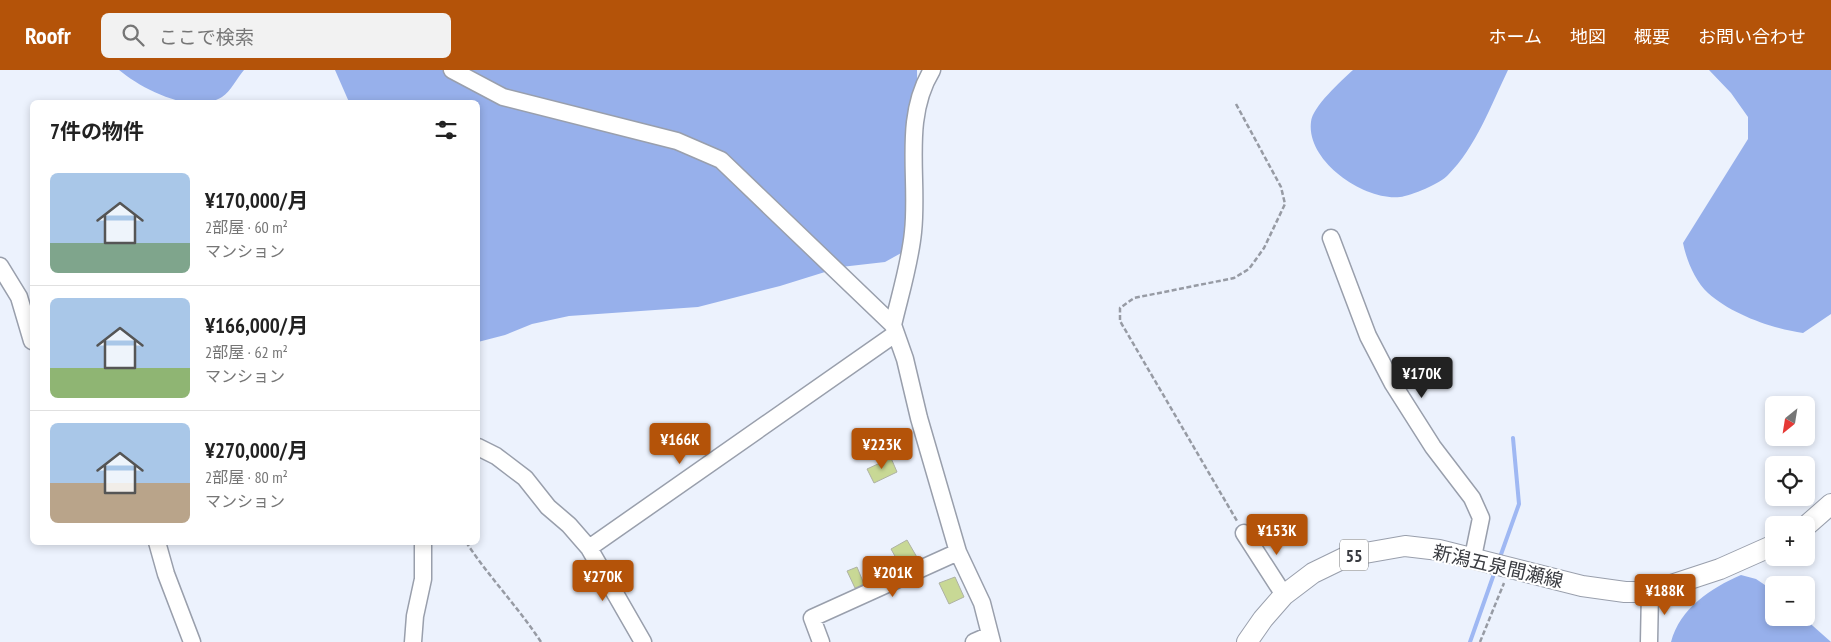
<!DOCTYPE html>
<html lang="ja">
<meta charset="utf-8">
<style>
body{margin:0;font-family:"PT Sans Narrow","Noto Sans JP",sans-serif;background:#f2f2f2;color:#222;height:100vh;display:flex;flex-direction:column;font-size:19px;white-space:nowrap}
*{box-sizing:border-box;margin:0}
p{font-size:16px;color:#767676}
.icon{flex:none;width:28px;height:28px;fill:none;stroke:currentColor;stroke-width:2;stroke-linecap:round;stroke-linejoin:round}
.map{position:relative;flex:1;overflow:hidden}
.panel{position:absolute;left:30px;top:30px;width:450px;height:445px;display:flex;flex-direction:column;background:#fff;border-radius:8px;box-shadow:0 2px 8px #0003}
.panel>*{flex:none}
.needle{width:32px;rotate:210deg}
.fabs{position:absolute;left:1765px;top:326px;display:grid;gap:10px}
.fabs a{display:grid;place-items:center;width:50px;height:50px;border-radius:8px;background:#fff;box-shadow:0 2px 8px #0003;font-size:25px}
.price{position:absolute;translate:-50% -42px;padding:0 11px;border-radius:5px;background:#b45309;color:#fff;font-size:16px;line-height:32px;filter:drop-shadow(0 1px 2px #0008)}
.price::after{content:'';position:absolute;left:50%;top:30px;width:15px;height:11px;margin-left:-8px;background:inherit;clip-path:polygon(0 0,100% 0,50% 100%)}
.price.selected{background:#222;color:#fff}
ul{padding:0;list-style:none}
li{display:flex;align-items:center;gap:15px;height:125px;padding:0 20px}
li+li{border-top:1px solid #e0e0e0}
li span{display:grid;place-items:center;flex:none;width:140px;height:100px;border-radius:8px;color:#555}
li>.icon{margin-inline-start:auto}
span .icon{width:60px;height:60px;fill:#fffc;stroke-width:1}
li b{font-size:21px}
h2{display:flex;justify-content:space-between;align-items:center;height:60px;padding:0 20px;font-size:21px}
header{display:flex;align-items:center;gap:30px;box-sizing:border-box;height:70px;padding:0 25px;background:#b45309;color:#fff}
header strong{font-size:24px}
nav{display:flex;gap:28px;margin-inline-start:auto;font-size:18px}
.search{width:350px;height:45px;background:#f2f2f2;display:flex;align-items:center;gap:12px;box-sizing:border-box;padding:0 18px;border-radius:8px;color:#767676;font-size:19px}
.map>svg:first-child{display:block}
.forest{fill:#97b0eb}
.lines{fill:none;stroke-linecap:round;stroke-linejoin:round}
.stream{stroke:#9fb8f3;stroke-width:4}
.building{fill:#c8d895;stroke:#aeb2a4}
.minor-casing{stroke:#999fac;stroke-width:19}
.major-casing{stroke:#999fac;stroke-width:22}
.path{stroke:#979ba4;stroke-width:2.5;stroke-dasharray:5 2.5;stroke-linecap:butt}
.minor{stroke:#fff;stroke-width:16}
.major{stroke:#fff;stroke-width:20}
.labels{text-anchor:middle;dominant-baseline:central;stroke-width:4;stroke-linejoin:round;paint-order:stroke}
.shield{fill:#fff;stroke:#747679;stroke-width:1}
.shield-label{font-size:18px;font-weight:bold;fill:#393b40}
.street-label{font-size:19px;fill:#393b40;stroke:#fff}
</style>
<header>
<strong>Roofr</strong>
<div class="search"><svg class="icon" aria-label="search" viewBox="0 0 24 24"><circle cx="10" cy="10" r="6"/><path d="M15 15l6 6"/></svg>ここで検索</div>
<nav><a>ホーム</a><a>地図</a><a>概要</a><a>お問い合わせ</a></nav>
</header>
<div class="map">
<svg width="1831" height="572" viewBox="0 0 1831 572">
<rect width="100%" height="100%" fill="#ecf2fd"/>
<path class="forest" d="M119 0H244C237 8 231 21 222 27 193 45 143 20 119 0Z
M335 0H917L919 153 903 182 885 192 841 197 780 216 698 237 569 246 532 254 505 265 478 272V32H349Z
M1353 0H1508C1491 35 1476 77 1448 105 1441 113 1411 126 1400 127 1364 131 1306 91 1311 52 1312 37 1342 10 1353 0Z
M1709 0H1831V244L1803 263C1773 259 1731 244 1708 223 1695 211 1686 189 1683 173L1748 69V47L1731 23Z
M1741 505 1756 509 1774 521V548H1804L1831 572H1671C1680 538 1711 518 1741 505Z"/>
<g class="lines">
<path class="stream" d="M1499 490 1519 434 1513 368
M1470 572 1495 501"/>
</g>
<path class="building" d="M891 388 897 402 874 413 867 399Z
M907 470 918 489 901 497 891 479Z
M857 497 864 514 855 518 847 501Z
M955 507 964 527 949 534 939 513Z"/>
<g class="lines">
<defs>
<path id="minor" d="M452 0 503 27 677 71 721 90 893 255 905 289 919 348 958 482 982 533 992 572
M1331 168 1368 266 1393 314 1433 377 1472 428 1481 448 1473 487
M0 196 19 227 32 271
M893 255C900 225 910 193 913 162 919 108 902 49 932 0
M478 377 496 386 525 408 548 437 569 455 589 478 895 264
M1244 463 1284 525
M157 472 166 504 192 572
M589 478 643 572
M413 572 415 546 423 509V472
M821 572 812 548 958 482
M974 572 990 565
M1649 572 1650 522"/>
<path id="major" d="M1806 456 1831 434
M1247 572 1263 549 1284 525 1313 503 1348 486 1405 476 1439 480 1582 516 1625 522H1650L1720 499 1774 475"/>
</defs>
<use href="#minor" class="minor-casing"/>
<use href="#major" class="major-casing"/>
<path class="path" d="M1236 34 1281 117 1285 134 1264 178 1249 199 1234 208 1134 228 1120 238V251L1237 451
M466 472C489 507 518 537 541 572
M1480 572 1504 513"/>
<use href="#minor" class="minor"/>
<use href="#major" class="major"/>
</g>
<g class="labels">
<rect class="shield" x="1340" y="469.5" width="28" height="31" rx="4"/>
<g class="shield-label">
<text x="1354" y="485">55</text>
</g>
<g class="street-label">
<text transform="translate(1498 496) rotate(13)">新潟五泉間瀬線</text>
</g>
</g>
</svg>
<div class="fabs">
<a><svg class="needle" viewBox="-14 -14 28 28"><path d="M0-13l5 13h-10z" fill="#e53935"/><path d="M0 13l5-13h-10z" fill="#767676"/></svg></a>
<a><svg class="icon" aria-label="locate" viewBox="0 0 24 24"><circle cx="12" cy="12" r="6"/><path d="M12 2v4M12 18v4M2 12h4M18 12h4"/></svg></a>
<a>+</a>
<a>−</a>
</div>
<b class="price selected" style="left:1422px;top:329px">¥170K</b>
<b class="price" style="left:680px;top:395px">¥166K</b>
<b class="price" style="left:882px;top:400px">¥223K</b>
<b class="price" style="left:1277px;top:486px">¥153K</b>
<b class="price" style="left:893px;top:528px">¥201K</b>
<b class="price" style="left:603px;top:532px">¥270K</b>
<b class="price" style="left:1665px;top:546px">¥188K</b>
<section class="panel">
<h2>7件の物件<svg class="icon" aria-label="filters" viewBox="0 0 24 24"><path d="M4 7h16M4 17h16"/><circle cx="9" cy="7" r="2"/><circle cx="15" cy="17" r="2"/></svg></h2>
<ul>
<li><span style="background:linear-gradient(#a9c7e8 70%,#7fa58c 0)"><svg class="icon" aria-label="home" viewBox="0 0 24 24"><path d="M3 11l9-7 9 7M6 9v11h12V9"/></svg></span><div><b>¥170,000/月</b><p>2部屋 · 60 m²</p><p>マンション</p></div></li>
<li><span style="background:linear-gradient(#a9c7e8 70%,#8fb573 0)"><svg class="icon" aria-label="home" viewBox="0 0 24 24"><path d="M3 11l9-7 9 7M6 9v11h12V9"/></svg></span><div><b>¥166,000/月</b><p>2部屋 · 62 m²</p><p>マンション</p></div></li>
<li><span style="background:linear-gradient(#a9c7e8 60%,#b9a48a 0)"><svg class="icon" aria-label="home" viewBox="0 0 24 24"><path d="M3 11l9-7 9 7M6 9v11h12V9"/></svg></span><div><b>¥270,000/月</b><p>2部屋 · 80 m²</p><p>マンション</p></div></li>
</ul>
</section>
</div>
